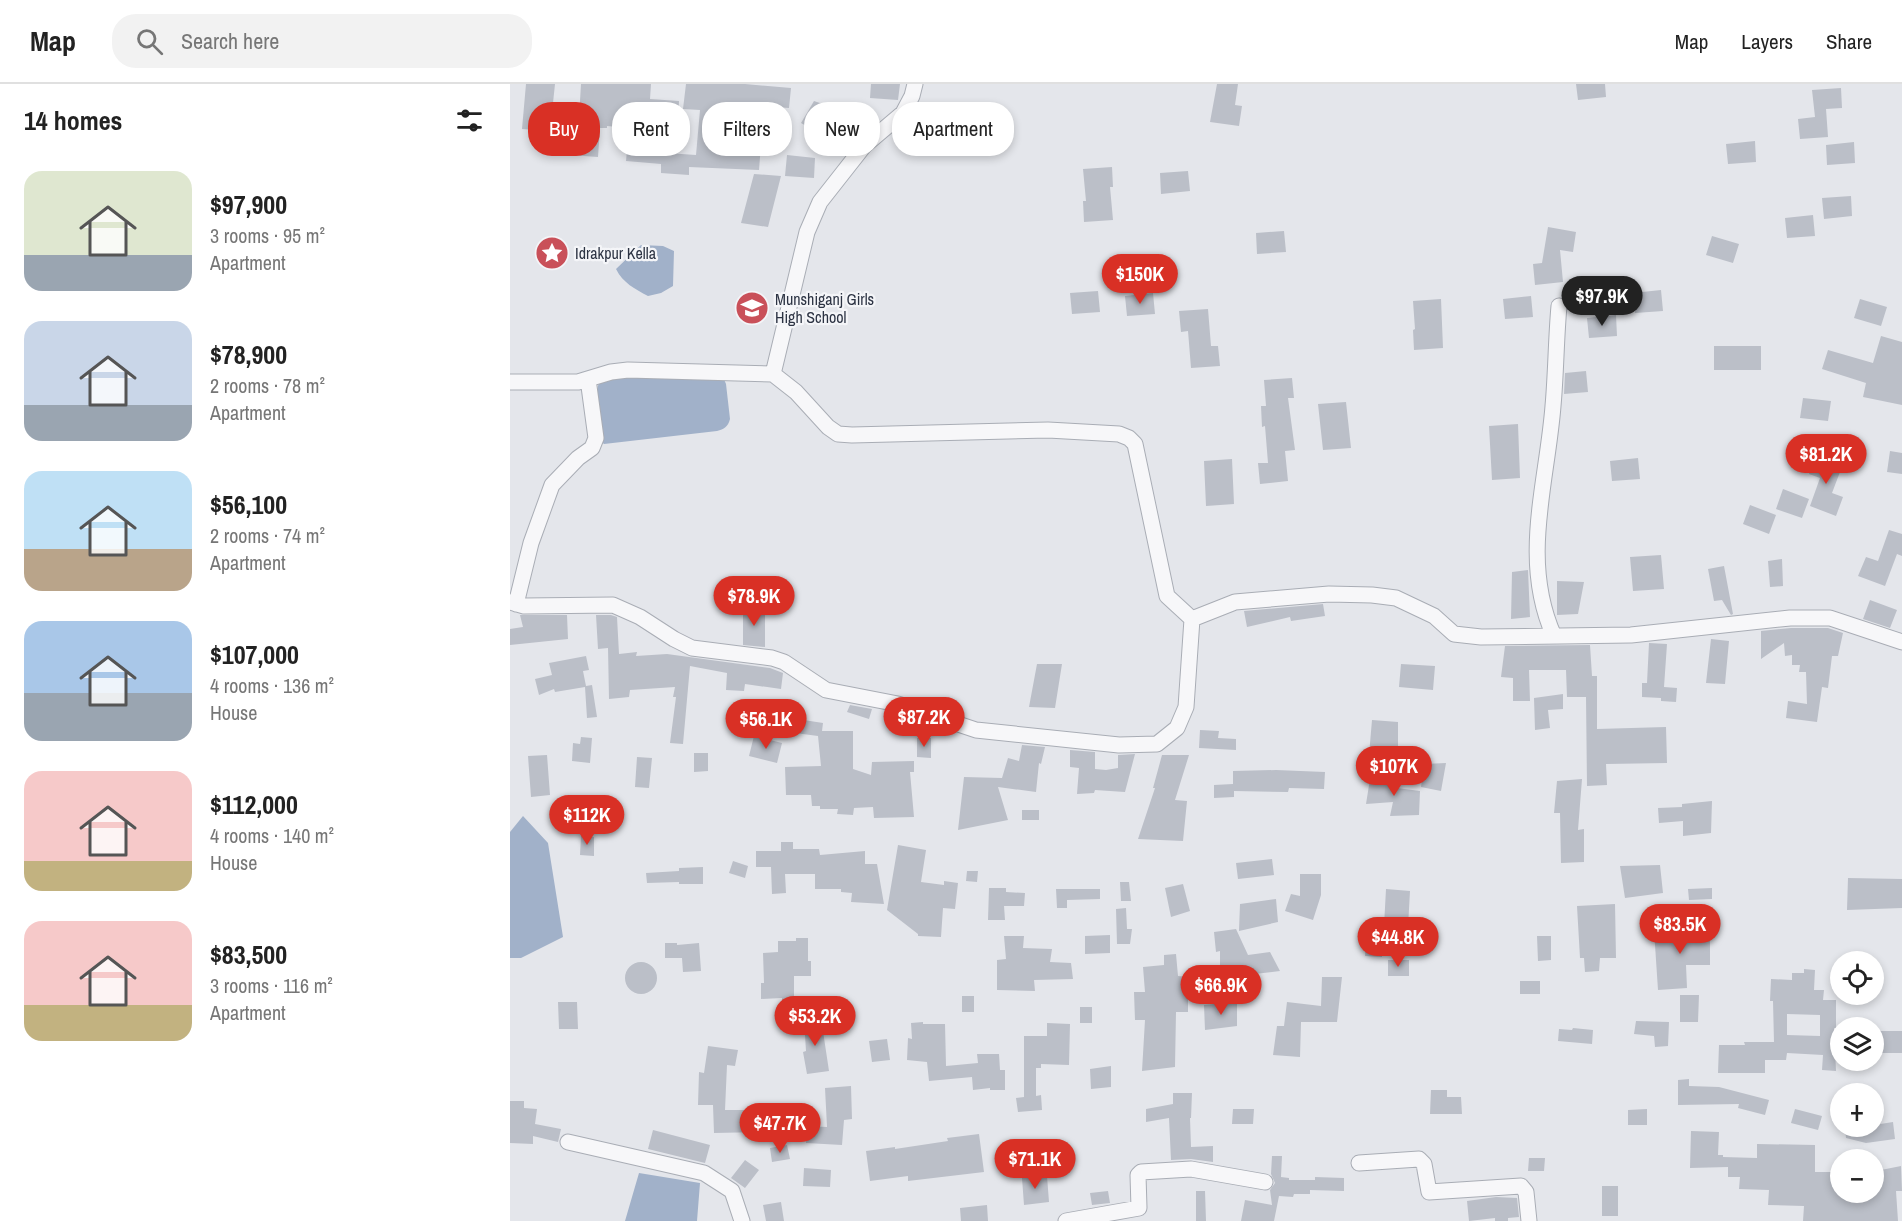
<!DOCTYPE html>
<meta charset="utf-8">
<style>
body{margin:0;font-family:"Archivo Narrow",sans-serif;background:#f2f2f2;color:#222;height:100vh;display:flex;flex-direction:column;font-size:22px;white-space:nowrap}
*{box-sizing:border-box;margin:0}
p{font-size:20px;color:#767676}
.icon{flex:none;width:33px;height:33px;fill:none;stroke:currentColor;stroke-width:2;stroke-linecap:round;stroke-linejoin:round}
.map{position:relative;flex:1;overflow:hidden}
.drawer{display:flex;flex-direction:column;background:#fff;width:510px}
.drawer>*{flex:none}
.top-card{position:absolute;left:18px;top:18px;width:570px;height:54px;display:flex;gap:12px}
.controls{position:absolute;left:1320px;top:867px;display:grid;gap:12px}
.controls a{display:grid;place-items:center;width:54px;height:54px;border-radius:50%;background:#fff;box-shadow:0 3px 9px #0003;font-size:30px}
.price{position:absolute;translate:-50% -51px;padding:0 14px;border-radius:21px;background:#d93025;color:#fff;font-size:20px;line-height:39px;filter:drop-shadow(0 2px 3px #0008)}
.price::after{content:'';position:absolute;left:50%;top:36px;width:18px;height:14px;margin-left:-9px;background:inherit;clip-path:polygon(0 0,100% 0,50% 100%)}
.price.on{background:#222;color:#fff}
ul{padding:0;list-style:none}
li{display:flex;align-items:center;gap:18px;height:150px;padding:0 24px}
li span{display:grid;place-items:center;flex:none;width:168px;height:120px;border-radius:18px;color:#555}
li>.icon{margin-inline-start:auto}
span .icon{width:72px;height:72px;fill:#fffc;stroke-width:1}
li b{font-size:26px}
h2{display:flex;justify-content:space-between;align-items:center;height:72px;padding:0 24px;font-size:26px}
.pill{padding:0 21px;border-radius:24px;background:#fff;box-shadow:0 3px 9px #0003;font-size:21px;line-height:54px}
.pill.on{background:#d93025;color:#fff}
header{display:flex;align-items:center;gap:36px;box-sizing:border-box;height:84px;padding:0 30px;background:#fff;border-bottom:2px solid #e0e0e0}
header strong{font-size:28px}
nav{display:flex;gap:33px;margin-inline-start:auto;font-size:21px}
.search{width:420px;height:54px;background:#f2f2f2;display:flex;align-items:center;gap:15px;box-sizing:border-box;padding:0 21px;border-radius:24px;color:#767676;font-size:22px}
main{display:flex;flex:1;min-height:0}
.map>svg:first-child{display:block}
.water{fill:#a1b1c9}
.building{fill:#bbbfc8;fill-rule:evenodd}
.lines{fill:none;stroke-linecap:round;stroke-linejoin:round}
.minor-casing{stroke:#a9adb5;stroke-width:17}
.minor{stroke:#f7f7f9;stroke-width:15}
.labels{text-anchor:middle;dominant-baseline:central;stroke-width:4.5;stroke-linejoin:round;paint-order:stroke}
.poi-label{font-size:16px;fill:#2c3343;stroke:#f4f5f8;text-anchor:start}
</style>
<header>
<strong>Map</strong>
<div class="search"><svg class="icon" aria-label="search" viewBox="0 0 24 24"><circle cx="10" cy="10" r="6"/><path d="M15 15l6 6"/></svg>Search here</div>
<nav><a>Map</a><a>Layers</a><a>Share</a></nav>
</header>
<main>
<section class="drawer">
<h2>14 homes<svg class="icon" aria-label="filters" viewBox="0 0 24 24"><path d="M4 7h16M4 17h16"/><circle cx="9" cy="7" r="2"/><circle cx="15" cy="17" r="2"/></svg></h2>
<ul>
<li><span style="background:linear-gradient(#dfe7d0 70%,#9aa5b1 0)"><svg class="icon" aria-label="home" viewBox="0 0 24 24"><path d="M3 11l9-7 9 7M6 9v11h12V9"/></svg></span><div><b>$97,900</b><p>3 rooms · 95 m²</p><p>Apartment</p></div></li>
<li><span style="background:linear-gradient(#c9d6e8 70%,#9aa5b1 0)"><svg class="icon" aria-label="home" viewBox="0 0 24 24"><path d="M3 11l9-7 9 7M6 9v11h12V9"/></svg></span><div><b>$78,900</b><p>2 rooms · 78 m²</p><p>Apartment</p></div></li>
<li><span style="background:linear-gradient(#bfe0f5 65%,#b9a48a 0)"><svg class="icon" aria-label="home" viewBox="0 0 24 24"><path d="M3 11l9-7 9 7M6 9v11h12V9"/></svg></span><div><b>$56,100</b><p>2 rooms · 74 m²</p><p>Apartment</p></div></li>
<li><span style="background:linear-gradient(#a9c7e8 60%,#9aa5b1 0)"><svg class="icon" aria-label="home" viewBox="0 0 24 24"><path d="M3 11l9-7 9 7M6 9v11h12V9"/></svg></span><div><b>$107,000</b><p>4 rooms · 136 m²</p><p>House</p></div></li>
<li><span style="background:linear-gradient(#f6c9c9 75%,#c2b280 0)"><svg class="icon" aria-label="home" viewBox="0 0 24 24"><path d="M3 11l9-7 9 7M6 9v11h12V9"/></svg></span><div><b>$112,000</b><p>4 rooms · 140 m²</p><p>House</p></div></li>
<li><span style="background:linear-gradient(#f6c9c9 70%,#c2b280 0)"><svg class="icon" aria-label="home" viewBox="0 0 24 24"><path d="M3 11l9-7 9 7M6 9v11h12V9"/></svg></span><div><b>$83,500</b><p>3 rooms · 116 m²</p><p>Apartment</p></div></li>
</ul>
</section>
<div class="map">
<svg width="1392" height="1137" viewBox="0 0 1392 1137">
<rect width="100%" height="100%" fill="#e4e6eb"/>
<path class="water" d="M131 161 153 162 164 167 163 202 151 209 138 212C125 205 113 199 106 185Z
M94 291 213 293 216 300 220 335C218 343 214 345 207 347L94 360 91 357C89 341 81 301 94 291Z
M13 732 38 759 53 853 11 874H0V748Z
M129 1089 190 1099 187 1137H115Z"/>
<path class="building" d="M16 0H45L40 47 12 45Z
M71 0H141L140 15 169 17 168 38 160 37 157 69 186 71 190 26 173 25 176 0H235L281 4 279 24 266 23 264 48 252 47 249 86 179 83V91L151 89V80L116 77 119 44 97 42V44H90L88 73 60 71 61 50 68 51ZM217 36 236 38 234 64 215 63Z
M361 0H390L388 16 360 14Z
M707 0H728L725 21 732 22 729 42 700 38Z
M1066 0H1095L1096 13 1068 16Z
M1331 4 1332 24 1316 25 1318 53 1290 55 1288 35 1305 33 1302 6Z
M304 17 342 30 323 57 291 39Z
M1245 57 1246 78 1218 80 1216 60Z
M1344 58 1345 79 1317 81 1316 61Z
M277 71 305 74 304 94 275 92Z
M602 83 603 103H600L603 136 574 138 573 117H576L573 85Z
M678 87 680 107 651 110 650 89Z
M244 90 271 92 258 143 231 139Z
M1341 112 1342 132 1314 135 1312 114Z
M1303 131 1305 152 1277 154 1275 134Z
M1038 143 1066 148 1063 168 1050 166 1053 198 1025 201 1023 180 1032 179Z
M774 147 776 168 747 170 746 149Z
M1202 152 1229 160 1223 179 1196 171Z
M1151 206 1153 227 1125 229 1123 209Z
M588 207 590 228 562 230 560 209Z
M643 209 645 230 617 232 615 212Z
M1021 212 1023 233 995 235 993 215Z
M931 215 933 264 904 266 903 246 905 245 903 217Z
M1350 215 1377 223 1371 242 1344 234Z
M698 225 701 262H708L710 282 681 284 678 247 671 248 669 227Z
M1106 231 1107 252 1079 254 1077 234Z
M1371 252 1392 258V321L1353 313 1356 299 1312 285 1318 266 1363 279Z
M1204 262H1251V286H1204Z
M1076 287 1078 308 1054 310 1055 289Z
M782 294 784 314H778L785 366 775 367 778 397 750 400 748 379H758L755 342 752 343 751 322H756L754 296Z
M1293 314 1321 317 1318 337 1290 334Z
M836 318 841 364 813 366 808 320Z
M1008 340 1010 394 982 396 979 342Z
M1380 367 1392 369V390L1377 388Z
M1306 370 1333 380 1322 409 1333 413 1326 432 1300 422 1310 394 1299 390Z
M1128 374 1130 395 1102 397 1100 377Z
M722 375 724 420 696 422 694 377Z
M1273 405 1299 415 1292 434 1266 425Z
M1240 421 1266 431 1259 450 1233 440Z
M1379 446 1392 450V472L1387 470 1375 502 1348 492 1356 473 1368 477Z
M1151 471 1154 505 1123 507 1120 473Z
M1272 475 1273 502 1260 503 1258 477Z
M1214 482 1223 530 1221 531 1212 516 1204 517 1198 485Z
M1018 486 1020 533 1001 535 1002 488Z
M1047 497 1074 498 1068 530 1047 531Z
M1360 516 1387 526 1380 544 1353 535Z
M813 520 815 532 781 537 780 533 737 543 734 527Z
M233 523H255V563L233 561Z
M10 531H57L58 555 0 561V545L13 543Z
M86 531H101L107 533 109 570 127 568 126 572 157 570 260 584 273 589 271 605 235 600 234 607 216 606 217 589 180 582 173 660 160 659 166 613H163L165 603 120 606 119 613 99 615 98 564 88 565Z
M1281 544H1318L1333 549 1328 572H1322L1318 604 1312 603 1307 638 1276 634 1278 617 1297 620 1296 588H1289L1290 581H1282V571L1275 572 1274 559 1251 575V547Z
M1201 555 1219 557 1215 600 1196 599Z
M1139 559 1157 560 1154 603 1167 604 1166 618 1151 617V614L1132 613V599H1137Z
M1080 561 1082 592H1087V645L1156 643 1157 679 1096 680 1097 701 1077 702 1076 613H1057L1056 586H1019L1020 617H1003V594L991 593 995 562Z
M76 572 79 586 73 587 76 602 82 601 87 633 77 634 75 603 45 608 44 605 29 611 25 595 42 591 39 579Z
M527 580H552L545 624 519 623Z
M891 580 925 582 923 606 889 603Z
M1053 610V625L1038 626 1040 644 1025 646 1024 614Z
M340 621 362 625 359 635 337 628Z
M287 635 313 639 312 647H343V685L361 691 362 678 404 677V688H400L404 733 364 734 363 723 344 724 343 731 327 730 328 725H310V722H302L301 711H276L275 683 311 682 308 652 285 649Z
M862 636 888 638V672L859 671Z
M690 646 709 647 708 654 726 655V666L689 664Z
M244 652 272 659 267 679 239 672Z
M71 653 82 654 80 679 62 677 63 659 70 660Z
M407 654H421V674L407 673Z
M512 661 535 663 531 680 529 679 526 708 488 703 498 736 448 746 454 693 492 694 498 674 509 677Z
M560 666 585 668V685L596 686 608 684V671L625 670 615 708 585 706 584 709 567 710 569 684 560 683Z
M184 669H198V687L184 688Z
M37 671 40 711 21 713 18 672Z
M652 671H679L665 716 677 717 673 757 628 755 645 704H643Z
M127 673 142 674 139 704 125 703Z
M936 679 931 707 911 703 914 680Z
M766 686 815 688 814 705 779 704 778 708 724 707V713L704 714V701L723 700V687Z
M882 694 879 703 910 707 909 731 880 732 883 718 856 720 860 695Z
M1072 695 1068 746 1074 745V778L1051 779 1050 729H1044L1047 697Z
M1202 717 1201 749 1173 752V737L1149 739 1148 724 1172 723V720Z
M512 726H529V736H512Z
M71 752 84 753V772L70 771Z
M271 758H283V765H309L310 771 355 767V780H367L374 820 341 818 342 809 331 808V805H305V790H275L276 809 262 810 261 783H246V767H271Z
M388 761 416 766 411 798 434 801V797L448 799 445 825 433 824 431 853 408 852V850L377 826Z
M762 775 764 791 728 795 726 779Z
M223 777 238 782 235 794 219 789Z
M1150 781 1153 809 1115 814 1110 782Z
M193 783V800H169V798L137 799 136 789 169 787V784Z
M457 787H468L467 798 456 797Z
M790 790H811V811L803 836 775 827 781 810 790 812Z
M1338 794 1392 795V824L1337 826Z
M610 798H619L621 817H611Z
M673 800 680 827 661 833 655 804Z
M479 804H496V808L515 809 514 822H494L495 836H478Z
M1202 804V815L1179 816 1178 805Z
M546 805H590V815L557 816V824H547Z
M876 805 900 807 898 843 874 842Z
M766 815 768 838 729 847 730 820Z
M1105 820 1106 874H1090L1089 887 1075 888 1074 874H1070L1067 822Z
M616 824 617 845H622L620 860H607L606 825Z
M726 845 738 871 760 868 770 887 710 894V867L706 868 704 848Z
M1144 846H1200V881H1176L1177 904 1148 906Z
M600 851V869L575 870V852Z
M494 852H514L513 864 542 865 540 878 561 879 563 895 524 896 525 907 487 906V876L496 875Z
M1027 852H1041V876L1028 877Z
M286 854H298V877H301V892H284V917H272V914L251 915V899H254L253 869 268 868V857H286Z
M856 855 872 856V873L855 872Z
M155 859H167V861L189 859 191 887 173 888 172 874H155Z
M666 870 668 892 678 893V928H666L665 983 632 987 635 936H625L624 908H635L633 883 654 881V871Z
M878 876H899V892H878Z
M115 894a16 16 0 1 1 32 0a16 16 0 1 1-32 0Z
M1294 885 1305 886 1304 906H1314L1313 916H1326V944H1324L1326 987 1312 986 1313 971 1277 969 1276 976H1255V989H1208L1209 961H1235L1234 958H1264L1263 917H1260L1261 895 1282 896V889H1294ZM1277 930 1310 931V952L1277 951Z
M812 893H832L827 938H791L790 973 763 971 767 942H774L777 918 811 922Z
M1010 897H1030V910H1010Z
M1170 911H1189L1188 938H1170Z
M452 912H464V928H452Z
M48 918H67L68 945H49Z
M727 918V942L695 946 694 921Z
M570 923H582V939H570Z
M311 934 319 987 297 990 293 968 296 967 294 936Z
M1126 937 1159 938 1158 962 1145 963 1144 952 1124 950Z
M413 938V940H435L436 982 468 979 467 970H489L490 986H495V1006H480V1004L463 1006 462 993 419 997 417 978 397 976 398 954 402 955 401 939Z
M537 939 560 940 559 981 531 980V984H526V1012L531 1011 532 1026 508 1028 506 1014 514 1013V952H537Z
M1063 944 1083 946 1082 960 1048 957 1049 945 1062 946Z
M1364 947H1392V969H1364Z
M377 955 380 976 362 978 359 957Z
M198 962 228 966 225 982 217 981 215 1026H236L268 1032 264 1054 250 1051 251 1048 204 1049 203 1021H188L189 988 194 989Z
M601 982V1003L581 1005 580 985Z
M1179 995V1002L1209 1003 1259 1016 1255 1031 1228 1024 1229 1020 1168 1021V996Z
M341 1002 342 1035 334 1036 332 1061 296 1059 297 1042 317 1043 315 1004Z
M921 1006H937V1013H951L952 1030H920Z
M663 1009H682L681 1034H680L681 1063 703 1062V1078L681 1075 661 1076 659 1034 636 1038V1025L663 1020Z
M0 1017H14V1024L27 1025 25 1040 51 1045 48 1058 23 1052V1060L0 1059Z
M723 1025H744L743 1040H722Z
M1137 1025V1041H1118V1026Z
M1285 1025 1312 1032 1308 1046 1281 1039Z
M1383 1038 1385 1055 1356 1059 1336 1054 1335 1045 1364 1042V1041Z
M143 1046 200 1061 195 1079 138 1065Z
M1181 1047 1209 1048 1208 1071H1213V1073L1247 1074V1060L1305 1061V1088H1330V1108H1364V1092H1372L1371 1086 1391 1082 1392 1107H1386L1388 1137H1293L1294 1122 1258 1121 1259 1106 1229 1105 1230 1093H1218V1083L1180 1084Z
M469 1050 474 1088 398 1097V1092L360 1097 356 1067 385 1063V1065L438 1057 437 1054Z
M277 1061 280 1075 262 1078 260 1064Z
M762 1072H772L771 1093 779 1094V1096H805V1093L834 1094V1107L800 1106V1110H784L783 1113 769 1112 764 1137H731L735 1116 762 1121 760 1106 765 1099 761 1090Z
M1019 1074H1035L1034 1087H1018Z
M235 1076 249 1086 235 1104 221 1094Z
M294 1084 321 1086 320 1103 293 1102Z
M537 1092 539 1118 514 1121 512 1094Z
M1092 1102H1108V1132H1092Z
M598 1107 600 1119 582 1121 580 1109Z
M686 1107H695L696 1137H686Z
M986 1113 1007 1114 1009 1133 998 1134V1137H985V1134L959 1137 957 1117Z
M271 1118 274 1137H256L253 1121Z
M477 1121 478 1137H451L450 1124Z"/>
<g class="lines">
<defs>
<path id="minor" d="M263 290 286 308 318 343 328 350 342 351 538 346 609 350 619 354 625 360 657 512 682 535
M0 298H68L101 288 118 286 263 290 297 148 310 118 354 62 393 29 402 12 405 0
M0 518 14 522 103 521 130 533 164 555 182 564 262 574 274 578 316 606 388 620 466 646 609 661 647 660 667 644 676 623 682 535 725 518 819 510 862 511 886 514 924 532 944 550 971 553 1121 551 1280 534H1320L1392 558
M6 520 21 459 42 401 68 374 82 364 86 354 78 295
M1044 552C1010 476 1037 400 1043 322 1046 289 1046 255 1049 222
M58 1058 194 1089 222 1107 232 1137
M849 1079 909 1075 914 1080 919 1108 1011 1102 1016 1108 1019 1137
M556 1137 629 1124 628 1091 631 1088 681 1085 755 1098"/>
</defs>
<use href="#minor" class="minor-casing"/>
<use href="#minor" class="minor"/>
</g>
<defs>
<symbol id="sight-disc" viewBox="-11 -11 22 22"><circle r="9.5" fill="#c95059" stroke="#f4f5f8"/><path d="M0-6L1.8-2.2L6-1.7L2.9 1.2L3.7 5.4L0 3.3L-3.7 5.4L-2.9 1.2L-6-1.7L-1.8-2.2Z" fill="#fff"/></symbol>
<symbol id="school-disc" viewBox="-11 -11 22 22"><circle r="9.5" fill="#c95059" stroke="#f4f5f8"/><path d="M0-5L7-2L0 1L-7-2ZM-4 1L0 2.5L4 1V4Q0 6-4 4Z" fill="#fff"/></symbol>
</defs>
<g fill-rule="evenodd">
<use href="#sight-disc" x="23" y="150" width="38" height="38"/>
<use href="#school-disc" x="223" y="205" width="38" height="38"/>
</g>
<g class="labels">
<g class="poi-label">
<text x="65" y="169">Idrakpur Kella</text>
<text x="265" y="215">Munshiganj Girls<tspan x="265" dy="18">High School</tspan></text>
</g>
</g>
</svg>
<div class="controls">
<a><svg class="icon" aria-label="locate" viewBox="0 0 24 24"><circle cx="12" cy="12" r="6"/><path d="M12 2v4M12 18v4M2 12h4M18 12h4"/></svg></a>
<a><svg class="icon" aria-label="layers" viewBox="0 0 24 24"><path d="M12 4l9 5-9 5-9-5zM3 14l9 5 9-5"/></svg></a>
<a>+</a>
<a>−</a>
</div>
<b class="price" style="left:630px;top:221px">$150K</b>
<b class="price on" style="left:1092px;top:243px">$97.9K</b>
<b class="price" style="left:1316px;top:401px">$81.2K</b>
<b class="price" style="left:244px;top:543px">$78.9K</b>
<b class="price" style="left:414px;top:664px">$87.2K</b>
<b class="price" style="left:256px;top:666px">$56.1K</b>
<b class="price" style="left:884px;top:713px">$107K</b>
<b class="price" style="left:77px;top:762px">$112K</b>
<b class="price" style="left:1170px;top:871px">$83.5K</b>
<b class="price" style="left:888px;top:884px">$44.8K</b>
<b class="price" style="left:711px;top:932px">$66.9K</b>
<b class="price" style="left:305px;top:963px">$53.2K</b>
<b class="price" style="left:270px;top:1070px">$47.7K</b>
<b class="price" style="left:525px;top:1106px">$71.1K</b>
<div class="top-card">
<a class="pill on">Buy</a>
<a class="pill">Rent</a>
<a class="pill">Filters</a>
<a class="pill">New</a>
<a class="pill">Apartment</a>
</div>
</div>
</main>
